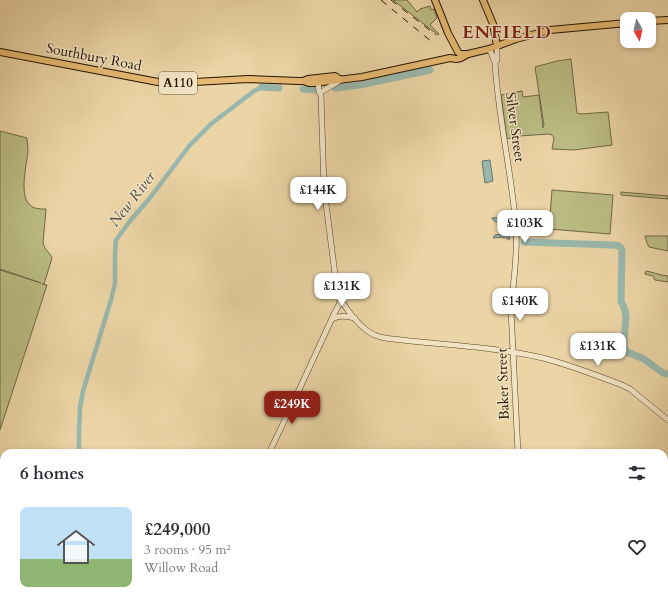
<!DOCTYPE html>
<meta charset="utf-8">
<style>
body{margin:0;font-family:Cardo,serif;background:#f2f2f3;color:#2b2b33;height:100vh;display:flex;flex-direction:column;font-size:15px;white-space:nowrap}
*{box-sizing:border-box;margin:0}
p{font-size:13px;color:#7c7c81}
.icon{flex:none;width:22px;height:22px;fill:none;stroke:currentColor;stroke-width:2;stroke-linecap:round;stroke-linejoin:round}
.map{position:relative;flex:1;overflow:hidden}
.drawer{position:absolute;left:0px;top:449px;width:668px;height:156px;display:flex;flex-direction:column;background:#fff;border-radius:12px 12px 0 0;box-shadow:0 2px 6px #0003}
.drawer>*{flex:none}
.needle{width:26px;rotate:172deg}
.tools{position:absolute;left:620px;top:12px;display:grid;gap:8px}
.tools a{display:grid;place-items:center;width:36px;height:36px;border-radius:8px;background:#fff;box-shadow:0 2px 6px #0003;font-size:20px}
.price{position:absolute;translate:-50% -34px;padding:0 9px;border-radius:8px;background:#fff;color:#222;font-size:13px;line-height:26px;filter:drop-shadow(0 1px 2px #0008)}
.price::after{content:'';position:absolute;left:50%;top:24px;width:12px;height:9px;margin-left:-6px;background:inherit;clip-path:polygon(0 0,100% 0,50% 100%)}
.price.current{background:#8f2418;color:#fff}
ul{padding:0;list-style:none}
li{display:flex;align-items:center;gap:12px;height:100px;padding:0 20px}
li+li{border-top:1px solid #e1e1e2}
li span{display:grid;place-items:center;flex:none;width:112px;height:80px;border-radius:8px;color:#555}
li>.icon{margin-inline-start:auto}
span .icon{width:48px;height:48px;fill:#fffc;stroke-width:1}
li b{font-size:17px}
h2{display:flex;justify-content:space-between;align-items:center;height:48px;padding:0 20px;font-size:17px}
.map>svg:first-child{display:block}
.green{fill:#bbbc83;stroke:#706742}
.water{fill:#99b7ad;stroke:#6a7568}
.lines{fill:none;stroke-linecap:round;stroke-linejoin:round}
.canal{stroke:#99b7ad;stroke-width:4.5}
.river{stroke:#99b7ad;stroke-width:7}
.minor-casing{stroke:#564229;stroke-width:6}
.major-casing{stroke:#241200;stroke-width:8}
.minor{stroke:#f2e3c4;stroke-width:5}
.major{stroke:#e6ba72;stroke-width:6}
.rail{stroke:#241200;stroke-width:1;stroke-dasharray:7 7;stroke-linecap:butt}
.labels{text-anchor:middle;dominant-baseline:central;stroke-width:3;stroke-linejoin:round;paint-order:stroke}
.shield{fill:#f2e3c4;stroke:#62513b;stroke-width:1}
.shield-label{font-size:13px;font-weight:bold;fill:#241200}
.street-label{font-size:14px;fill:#241200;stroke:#f2e3c4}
.water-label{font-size:15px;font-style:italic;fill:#4d4c3d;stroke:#f2e3c4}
.district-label{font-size:18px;font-weight:bold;letter-spacing:1px;fill:#7a1f14;stroke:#f2e3c4}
</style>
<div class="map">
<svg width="668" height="605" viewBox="0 0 668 605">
<rect width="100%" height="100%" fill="#ebd4a5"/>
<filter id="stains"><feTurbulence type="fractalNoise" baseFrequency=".005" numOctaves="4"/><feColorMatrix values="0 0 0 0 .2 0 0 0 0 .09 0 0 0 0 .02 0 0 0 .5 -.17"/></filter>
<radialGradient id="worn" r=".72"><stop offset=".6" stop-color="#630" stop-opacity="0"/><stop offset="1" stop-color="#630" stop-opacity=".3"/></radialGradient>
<path class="green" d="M393 0H407L417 12 420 9 430 6 431 10 434 9 437 18 430 25 439 34 438 35Z
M571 59 577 113 581 114 608 112 612 145 574 150 552 149 554 138 552 135 549 134 519 136 516 137 507 139 501 95 522 91 523 97 539 95 543 128 544 125 535 67 557 61Z
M0 131 27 138C27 142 28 146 28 151 27 163 19 194 29 204 33 209 40 209 46 209L43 243C45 251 49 251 52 258L44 284H42L47 285 0 430V270L41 283 0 269Z
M552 190 613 195 610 234 549 229Z
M621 192 668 196V199L621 195Z
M645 236H668V251L649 247 647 243Z
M646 271C653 272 662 276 668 276V282L655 280 653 276 645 274Z"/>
<path class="water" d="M490 160 493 181 485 183 482 161Z
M501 217 507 222H510L512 235 509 236 510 239H507L506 237 493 238 495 235 506 234 504 221 496 222 492 219V218Z"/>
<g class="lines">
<path class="canal" d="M79 453V430L80 408 83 391 111 300 115 283V252L116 240 130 221 149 199 190 145 211 124 254 91 262 87
M11 605V601"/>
<path class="river" d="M262 87 279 88
M335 88 360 85 430 70
M303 89 314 90
M524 242 612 245C617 245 621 245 622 251L621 301 625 310 626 317 624 340V348L627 352 644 359 663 373 668 374"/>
<defs>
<path id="minor" d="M489 49C493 54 492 59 495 62 498 118 512 173 516 228 518 255 513 283 511 310L518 453
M495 62 497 60V46
M318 80 319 92 321 95 324 188 337 290C340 302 355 321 365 329 371 334 378 337 385 338 438 345 492 346 543 358 570 365 596 375 622 385L630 389 668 420
M323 91C329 87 335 84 341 80
M332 319C340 315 346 316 355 318
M269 453 299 390 334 314 341 301
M199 605 200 601
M510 605V601"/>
<path id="major" d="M435 0 448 33 458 52 460 54H468
M483 0 493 24 497 46
M649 21 668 20
M0 52 158 82 177 83 248 79 298 81H303L308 79 335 76 341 80
M303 81 309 83H314L362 77 450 58 456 59 461 58 468 54 489 49 516 39 550 30 627 23"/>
</defs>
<use href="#minor" class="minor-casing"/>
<use href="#major" class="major-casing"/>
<use href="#minor" class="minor"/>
<use href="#major" class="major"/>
<path class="rail" d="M381 0 432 42
M391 0 436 35"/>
</g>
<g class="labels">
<rect class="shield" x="159" y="72" width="38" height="22" rx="3"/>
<g class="shield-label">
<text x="178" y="83">A110</text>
</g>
<g class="street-label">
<text transform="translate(94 57) rotate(11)">Southbury Road</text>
<text transform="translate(515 127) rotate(82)">Silver Street</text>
<text transform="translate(503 384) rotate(-92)">Baker Street</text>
</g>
<g class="water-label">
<text transform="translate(132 199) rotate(-52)">New River</text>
</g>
<g class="district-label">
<text x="507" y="32">ENFIELD</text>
</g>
</g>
<rect width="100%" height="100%" filter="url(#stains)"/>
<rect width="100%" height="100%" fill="url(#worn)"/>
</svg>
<div class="tools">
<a><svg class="needle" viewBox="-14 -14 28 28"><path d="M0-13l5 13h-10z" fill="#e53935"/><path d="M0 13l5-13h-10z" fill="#7c7c81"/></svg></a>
</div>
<b class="price" style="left:318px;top:211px">£144K</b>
<b class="price" style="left:525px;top:244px">£103K</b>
<b class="price" style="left:342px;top:307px">£131K</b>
<b class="price" style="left:520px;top:322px">£140K</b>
<b class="price" style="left:598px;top:367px">£131K</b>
<b class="price current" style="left:292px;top:425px">£249K</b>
<section class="drawer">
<h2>6 homes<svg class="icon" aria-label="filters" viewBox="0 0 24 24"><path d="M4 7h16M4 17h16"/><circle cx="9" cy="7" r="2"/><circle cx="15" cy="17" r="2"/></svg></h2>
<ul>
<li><span style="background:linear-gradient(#bfe0f5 65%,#8fb573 0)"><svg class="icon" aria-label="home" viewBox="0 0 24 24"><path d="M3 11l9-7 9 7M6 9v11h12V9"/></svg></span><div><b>£249,000</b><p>3 rooms · 95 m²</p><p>Willow Road</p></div><svg class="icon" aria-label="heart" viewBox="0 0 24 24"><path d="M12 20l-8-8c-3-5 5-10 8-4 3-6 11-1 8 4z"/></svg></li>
</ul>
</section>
</div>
